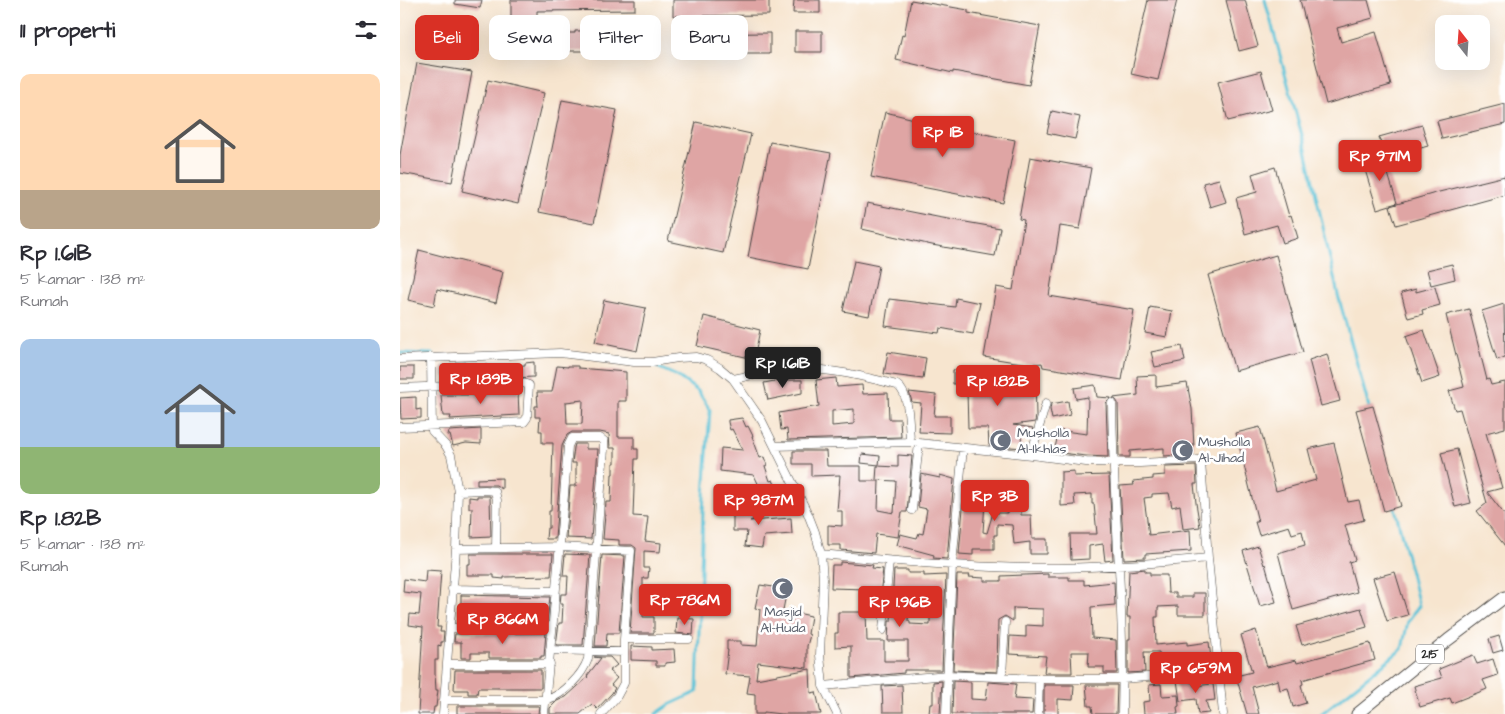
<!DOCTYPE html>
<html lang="id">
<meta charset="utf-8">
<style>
body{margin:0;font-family:"Architects Daughter",sans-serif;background:#f2f2f3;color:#2b2b33;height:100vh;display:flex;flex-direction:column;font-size:19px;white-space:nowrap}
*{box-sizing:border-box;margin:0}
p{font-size:16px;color:#7c7c81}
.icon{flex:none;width:28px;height:28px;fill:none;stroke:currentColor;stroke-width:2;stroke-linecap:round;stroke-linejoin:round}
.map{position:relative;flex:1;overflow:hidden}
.drawer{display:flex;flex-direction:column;background:#fff;width:400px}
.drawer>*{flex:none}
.guide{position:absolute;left:15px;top:15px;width:475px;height:45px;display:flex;gap:10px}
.needle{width:32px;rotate:343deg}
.controls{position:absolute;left:1035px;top:15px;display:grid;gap:10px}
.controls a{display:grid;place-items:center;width:55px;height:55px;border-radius:10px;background:#fff;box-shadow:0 5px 20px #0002;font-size:25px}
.price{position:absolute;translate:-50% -42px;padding:0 11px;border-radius:5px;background:#d93025;color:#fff;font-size:16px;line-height:32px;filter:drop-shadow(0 1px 2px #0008)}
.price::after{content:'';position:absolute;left:50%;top:30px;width:15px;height:11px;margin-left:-8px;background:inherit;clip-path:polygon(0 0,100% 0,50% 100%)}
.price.active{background:#222;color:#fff}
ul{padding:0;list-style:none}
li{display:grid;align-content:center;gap:10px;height:265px;padding:0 20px}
li span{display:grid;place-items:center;height:155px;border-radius:10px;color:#555}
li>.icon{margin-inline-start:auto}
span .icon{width:90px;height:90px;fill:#fffc;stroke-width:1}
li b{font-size:21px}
h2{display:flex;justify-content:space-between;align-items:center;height:60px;padding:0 20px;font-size:21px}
.pill{padding:0 18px;border-radius:10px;background:#fff;box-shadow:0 5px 20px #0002;font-size:18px;line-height:45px}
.pill.active{background:#d93025;color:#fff}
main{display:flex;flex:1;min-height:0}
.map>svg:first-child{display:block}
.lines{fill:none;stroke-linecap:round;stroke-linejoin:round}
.stream{stroke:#5ac2d7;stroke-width:3}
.building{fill:#dfa5a4;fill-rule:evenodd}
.minor-casing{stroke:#4a4744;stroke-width:9}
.primary-casing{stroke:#4a4744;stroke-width:13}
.minor{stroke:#fff;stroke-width:8}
.primary{stroke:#fff;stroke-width:11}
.labels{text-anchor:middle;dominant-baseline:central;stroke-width:5;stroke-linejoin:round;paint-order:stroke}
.shield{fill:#fff;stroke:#6b6b6b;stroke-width:1}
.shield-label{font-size:12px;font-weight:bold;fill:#2b2b2b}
.worship-label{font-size:14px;fill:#5b616d;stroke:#fff;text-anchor:start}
</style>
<main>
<section class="drawer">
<h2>11 properti<svg class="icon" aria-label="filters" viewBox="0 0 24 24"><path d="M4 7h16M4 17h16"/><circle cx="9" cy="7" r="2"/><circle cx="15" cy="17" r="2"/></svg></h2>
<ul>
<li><span style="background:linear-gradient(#ffd9b3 75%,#b9a48a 0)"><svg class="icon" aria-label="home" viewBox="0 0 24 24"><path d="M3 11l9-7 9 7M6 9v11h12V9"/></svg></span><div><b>Rp 1.61B</b><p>5 kamar · 138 m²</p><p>Rumah</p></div></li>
<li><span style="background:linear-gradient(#a9c7e8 70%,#8fb573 0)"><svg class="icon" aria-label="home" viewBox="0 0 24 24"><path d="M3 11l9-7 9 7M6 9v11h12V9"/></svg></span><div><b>Rp 1.82B</b><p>5 kamar · 138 m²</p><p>Rumah</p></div></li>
</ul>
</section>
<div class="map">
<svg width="1105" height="714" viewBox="0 0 1105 714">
<rect width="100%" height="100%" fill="#fff"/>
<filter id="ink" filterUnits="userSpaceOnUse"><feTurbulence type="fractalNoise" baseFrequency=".02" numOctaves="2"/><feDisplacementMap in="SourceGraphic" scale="10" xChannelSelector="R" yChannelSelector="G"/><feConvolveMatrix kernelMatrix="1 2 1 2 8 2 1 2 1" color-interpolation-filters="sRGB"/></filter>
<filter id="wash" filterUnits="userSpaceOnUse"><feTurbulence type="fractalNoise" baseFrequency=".0096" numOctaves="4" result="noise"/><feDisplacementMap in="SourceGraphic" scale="20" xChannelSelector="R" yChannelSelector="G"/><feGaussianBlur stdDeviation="1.12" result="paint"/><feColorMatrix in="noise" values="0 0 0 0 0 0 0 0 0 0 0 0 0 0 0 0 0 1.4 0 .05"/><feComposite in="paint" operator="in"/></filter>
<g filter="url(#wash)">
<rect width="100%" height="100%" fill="#f7e5cf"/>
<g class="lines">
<path class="stream" d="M865 0 906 150 938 295 970 411
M0 353 32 354
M250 364 277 376 298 391 310 410 303 511 297 692 269 705 256 714
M921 714 1002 649 1008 621 1019 606 994 504"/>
</g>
<g id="blocks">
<path class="building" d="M55 0H82L80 8 55 4Z
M111 0H235V10L137 11V18H111Z
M273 0H369V15L273 16Z
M394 0H420V13H393Z
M511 0 568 10V13L640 26 629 85 553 71V73L496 60 502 35 504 36Z
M748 0H777L758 80 731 74Z
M826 0H845L858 46 839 51Z
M900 0H968L973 18 937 28 941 42 976 32 991 85 926 104Z
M238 30V51H165V54H105V33H175V31Z
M395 31H422V52H395Z
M370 33V54H274V34Z
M17 63 72 72 52 182 0 173V155Z
M861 71 872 110 828 121 818 82Z
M88 80 144 93 118 204 62 191Z
M162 100 217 110 194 223 139 212Z
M1105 104V124L1042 139 1037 121Z
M652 111 680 117 675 139 647 133Z
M485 112 544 126 615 140 603 203 471 177Z
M296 122 351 134 323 253 268 241Z
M1022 125 1028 146 985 158 979 137Z
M370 142 431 153 408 269 348 257Z
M982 154 997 203 977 209 962 160Z
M630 157 691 168 680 229 660 226 649 296 734 310 722 380 643 367 642 363 634 364V365L584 357 596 287 613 290 624 220 619 219Z
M875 167 889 216 891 215 898 238 883 243 877 225 845 234 836 198 857 192 852 174Z
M1105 176V195L996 225 990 206 1039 192Z
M819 179 826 202 810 207 803 183Z
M467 203 537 217 600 228 595 256 532 245 462 229Z
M19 250 103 272 96 303 37 289 34 306 8 300Z
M876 255 903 352 835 371 808 275Z
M454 261 479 266 469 316 443 311Z
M1052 264 1055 279 1031 285 1027 270Z
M1035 287 1040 305 1022 310 1023 314 1008 318 1001 293 1016 289V292Z
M556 298 580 303 573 334 540 328 539 333 485 326 489 299 555 307Z
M204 300 246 308 237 351 195 342Z
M1104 304 1105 357 1097 360 1082 311Z
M750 307 772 311 767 337 745 333Z
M1069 309 1087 380 1089 379 1091 385 1105 382V428L1086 433 1102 488 1087 492 1105 515V546L1077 511 1087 503 1060 409 1055 410 1049 391 1064 387 1046 315Z
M304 316 360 330 354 359 297 346Z
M1024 330 1040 377 1022 383 1006 336Z
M782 346 785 361 755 367 751 352Z
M488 352 526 358 523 379 484 374Z
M927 354 940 401 921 406 909 360Z
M134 362V377L112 378V376L51 378V377H43L42 366 87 365V369L112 368V366L125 365V363Z
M157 366 168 367V366H178V368L226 372V401H218V437H234V449H238V459H235L233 516 248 517 245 541 261 543 260 552 244 551V568H249L248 578H243V617H254V633H230L236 548 232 545H219V540L203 539 206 502H211L212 474H213V463H215V448H210L209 434 200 432H172L167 435 162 446 155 539H146L147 528H149V511H151L153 443H142V431H139L140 417H135V406H138L137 392H152ZM183 400 182 424H167L166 402Z
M0 367H14V379H0Z
M553 370H569V379L601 375 602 392H623L622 377 635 376 636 416 635 422 613 425 633 428 631 434H621L622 448 589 445 588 428H568L567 391 557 392 558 384H553Z
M756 375V387L787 383 792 409 794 447 780 448V455L764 456V448L730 451V457H719L718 403 716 400 713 398 738 395 737 376Z
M436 378 437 387 462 385 463 394 488 393 489 419H500L501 437 388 440 387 429 381 430 379 413 419 406 416 380ZM454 409V424L432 426V411Z
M380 380H402V393L368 400 364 383Z
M695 385 697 397 711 398 706 403 708 457 686 456 654 452 657 439H655L656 430 687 434 688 397 676 399 674 388Z
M118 391 119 415 50 419 51 416H43L41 395H77V392Z
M509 392 536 395 534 416H550V433L519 432 521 403 512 402Z
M16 397V410L21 409V418L1 419 0 398Z
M668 401 670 415 652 419 650 409 651 404Z
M973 406 1001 506 984 511 956 410Z
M342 418 346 427 348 426 353 436H352L360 458 364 457 367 465 365 466 370 481 373 480 384 505 371 511 354 475 320 471 321 448 343 450 332 429 330 430 328 422V420Z
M860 427 876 491 916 480 908 449 934 443 948 502 959 500 964 520 945 525 955 560 949 562 957 592 893 610 878 553 905 545 902 531 892 534 889 526 859 535 855 522H858L836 433Z
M81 429V444L66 443 53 446 50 435H48L49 431Z
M175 444H186V449H198L191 539 166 538 170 486H176V463H172L174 448Z
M1057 449 1071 503 1055 507 1041 453Z
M393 451H426L427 466H461V481H479L478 510 494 513 496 481 476 480 477 466 498 467V455L512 456 507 512H502L498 537 476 534 474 553 441 550V545H428V525L442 526V511H437L440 475 411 476V464H393Z
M462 454 480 456 479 465 461 463Z
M796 466 797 484H794L796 503 800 527 783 529 780 505 772 507 769 493 752 494V497L744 498 749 535 790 530 791 551 745 554V558L724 559 720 486 734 485 733 481 753 479V476L765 475V467Z
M674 471V476L709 475 713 560 705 561 703 544 689 546V559L671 560 670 534H697L694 504H692V494L674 495 675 505 661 506V472Z
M521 474 540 478V475L554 479 547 559 533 558 534 555 497 545 500 534 517 538 519 533 523 534 527 509 518 507Z
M102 478V489L96 485H77V479Z
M601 481 619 485 616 496H621V515H631L632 539H647V554H630V542L614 544 612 525 597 524V535H594V549H573V555L559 554 565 486 586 487 583 532 587 533 595 506 598 507 597 513H607V493L598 491Z
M77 496H90L91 536 71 537 72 508H69V497L77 498Z
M333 507 344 508V509L367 513 350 521 391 518 392 534 364 536 362 548 345 546 347 531H333Z
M858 546 864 565 865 564 876 602 860 606 843 551Z
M70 554H153L151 576 104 577V579L94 578V575H67V564H70Z
M165 554 190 555 183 645H156L159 623H162L163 604H160L161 594H167L168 576H163Z
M202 555 225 556 219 633H207L206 646H195Z
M440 562 473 565 472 568 483 569 480 596 465 595 466 589 431 588 432 565H440Z
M745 569V572H750V575H767L768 593H776V597H793V593H805V615H778V606L758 607V617H755L756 645 787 642V645L809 642 811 659 788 661 789 668 773 669 772 660 760 661 759 652H744L745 672 728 673V639H730V617H727L729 571Z
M26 570 41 571 37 627H41L40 632H44L43 642H41V646L38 645V660H35V674L36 690H38L36 707H34L33 714H18L23 627 9 625 10 614 19 615 21 594 3 592 4 579 25 582Z
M494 570H508V573H524V576L546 575 542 670H504V673L451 678V646L435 647V633H438V612H466L467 641H484V661H508V641H488L489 621H491ZM509 605H530V625L510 624V622L508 621Z
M995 572 1008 615 987 621 973 578Z
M648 574V577H669V580H684V585L714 582 715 605 691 607 692 638 716 640 717 673H704V667H688L689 652H671L672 673H644L646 656 609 654 610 636 626 637V625L643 626V609L613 608V621L605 616 598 620 597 672 553 670 557 575H570L569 577 584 578V581H601V576Z
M360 585 387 589 383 610 411 616 408 634 410 635 407 646V668L358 662 356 679 410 669 411 693 416 692 421 714H381L364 712V714H355V694L347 693 350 676 325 674 328 650H327V641H341V645L357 646 360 609 355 608Z
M61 595 150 597 147 621 92 622V617L61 616Z
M961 608 967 627 902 645 896 626Z
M277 618 294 619 293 635 276 633Z
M856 630 867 667 896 660 897 663 970 643 975 660 902 680 903 684 901 685 906 703 893 707 888 688 880 690 878 680 852 687 859 714H847L836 676 852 672 841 635Z
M146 633 144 656H141V658H89V653H71V658H61V642H54L55 634Z
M1099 636 1103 650 1093 653 1089 639Z
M231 646 252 647V650L274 649 275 662 265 663V666H256V661L231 660Z
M1073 655 1077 664 1093 659 1098 675 1083 680 1087 689 1052 703 1050 698 1020 707 1014 686 1042 678 1039 669Z
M194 657H210L217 665 209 671 217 678 211 685 215 688 212 693 197 709 192 704 180 714H150V708L157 701 166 697 188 677 187 676 201 658Z
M55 670H141V688H78L77 694H68V690H54Z
M790 679V682H793L794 686 813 684 815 700 806 701 809 713 798 714 796 699 780 701 777 680Z
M542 681 540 714H529L530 704H533V682Z
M553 681 571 682V699L586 700 588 682 616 684 614 699 633 700 632 714H552Z
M761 684 762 696 778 695 779 706 777 707 778 714H744L743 702 750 701 749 685Z
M502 685 503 712H483L482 686Z
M644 685H674L673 700 658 699V714H644Z
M686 685H717L716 714H693L692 706H688Z
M57 706H139L138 714H57Z"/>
</g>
</g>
<g filter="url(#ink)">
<use href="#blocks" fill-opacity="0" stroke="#4a4744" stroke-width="1"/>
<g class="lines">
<defs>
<path id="minor" d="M31 357 32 431 46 446 51 455 58 491 56 549 43 714
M0 359 160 353 234 362H252L278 358 296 357 307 360 320 368 333 379 362 421 408 514 415 532 421 554 423 579 420 655 423 686 437 714
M333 379C354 375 376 369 398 369 431 368 465 377 497 385 510 393 509 427 510 442
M0 388 123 383 129 385 127 418 124 422 0 427
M712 403C713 507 725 610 722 714
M375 446 510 442 631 455 686 462 740 463 799 460 801 462 808 558 823 714
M631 455 646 403
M58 491 85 490 95 491 97 500 96 548
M512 510 519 443
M56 549 161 547 231 551 224 639V683L217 696 201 714
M421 554C490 561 560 567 629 568 689 569 748 564 808 558
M52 589 155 591
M50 628 151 627
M483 630 489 561
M224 639H289
M150 650 224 652
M47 664H150
M602 676 605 622
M423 686 548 675 639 679H723L818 671
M45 700H146C163 695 182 676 188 659L204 449V441L200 438H172L168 446C161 535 153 625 144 714
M546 714 552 565 563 448
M638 714 639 679"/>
<path id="primary" d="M957 714 1048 640 1105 597"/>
</defs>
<use href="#minor" class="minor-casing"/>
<use href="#primary" class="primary-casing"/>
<use href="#minor" class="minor"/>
<use href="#primary" class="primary"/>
</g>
</g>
<defs>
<symbol id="mosque-disc" viewBox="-11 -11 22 22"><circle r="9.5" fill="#6b7280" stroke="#fff"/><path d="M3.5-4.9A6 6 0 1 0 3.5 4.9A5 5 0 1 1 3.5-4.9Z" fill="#fff"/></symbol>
</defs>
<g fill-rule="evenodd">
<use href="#mosque-disc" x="588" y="428" width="25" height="25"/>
<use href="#mosque-disc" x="770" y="438" width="25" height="25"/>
<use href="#mosque-disc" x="370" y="576" width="25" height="25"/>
</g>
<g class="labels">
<rect class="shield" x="1016" y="644.5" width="28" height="19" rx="4"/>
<g class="shield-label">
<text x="1030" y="654">215</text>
</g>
<g class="worship-label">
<text x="617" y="433">Musholla<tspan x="617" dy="16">Al-Ikhlas</tspan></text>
<text x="798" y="442">Musholla<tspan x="798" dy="16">Al-Jihad</tspan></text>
<text x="383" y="612" text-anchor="middle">Masjid<tspan x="383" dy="16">Al-Huda</tspan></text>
</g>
</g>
</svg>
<div class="controls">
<a><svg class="needle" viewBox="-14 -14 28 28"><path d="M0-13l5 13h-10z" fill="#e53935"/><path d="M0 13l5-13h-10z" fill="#7c7c81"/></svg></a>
</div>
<b class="price" style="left:543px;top:158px">Rp 1B</b>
<b class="price" style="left:980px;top:182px">Rp 971M</b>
<b class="price active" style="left:383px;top:389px">Rp 1.61B</b>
<b class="price" style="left:81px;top:405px">Rp 1.89B</b>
<b class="price" style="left:598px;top:407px">Rp 1.82B</b>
<b class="price" style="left:595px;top:522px">Rp 3B</b>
<b class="price" style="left:359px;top:526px">Rp 987M</b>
<b class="price" style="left:285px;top:626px">Rp 786M</b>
<b class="price" style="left:500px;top:628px">Rp 1.96B</b>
<b class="price" style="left:103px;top:645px">Rp 866M</b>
<b class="price" style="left:796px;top:694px">Rp 659M</b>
<div class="guide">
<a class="pill active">Beli</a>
<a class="pill">Sewa</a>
<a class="pill">Filter</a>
<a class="pill">Baru</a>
</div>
</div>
</main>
